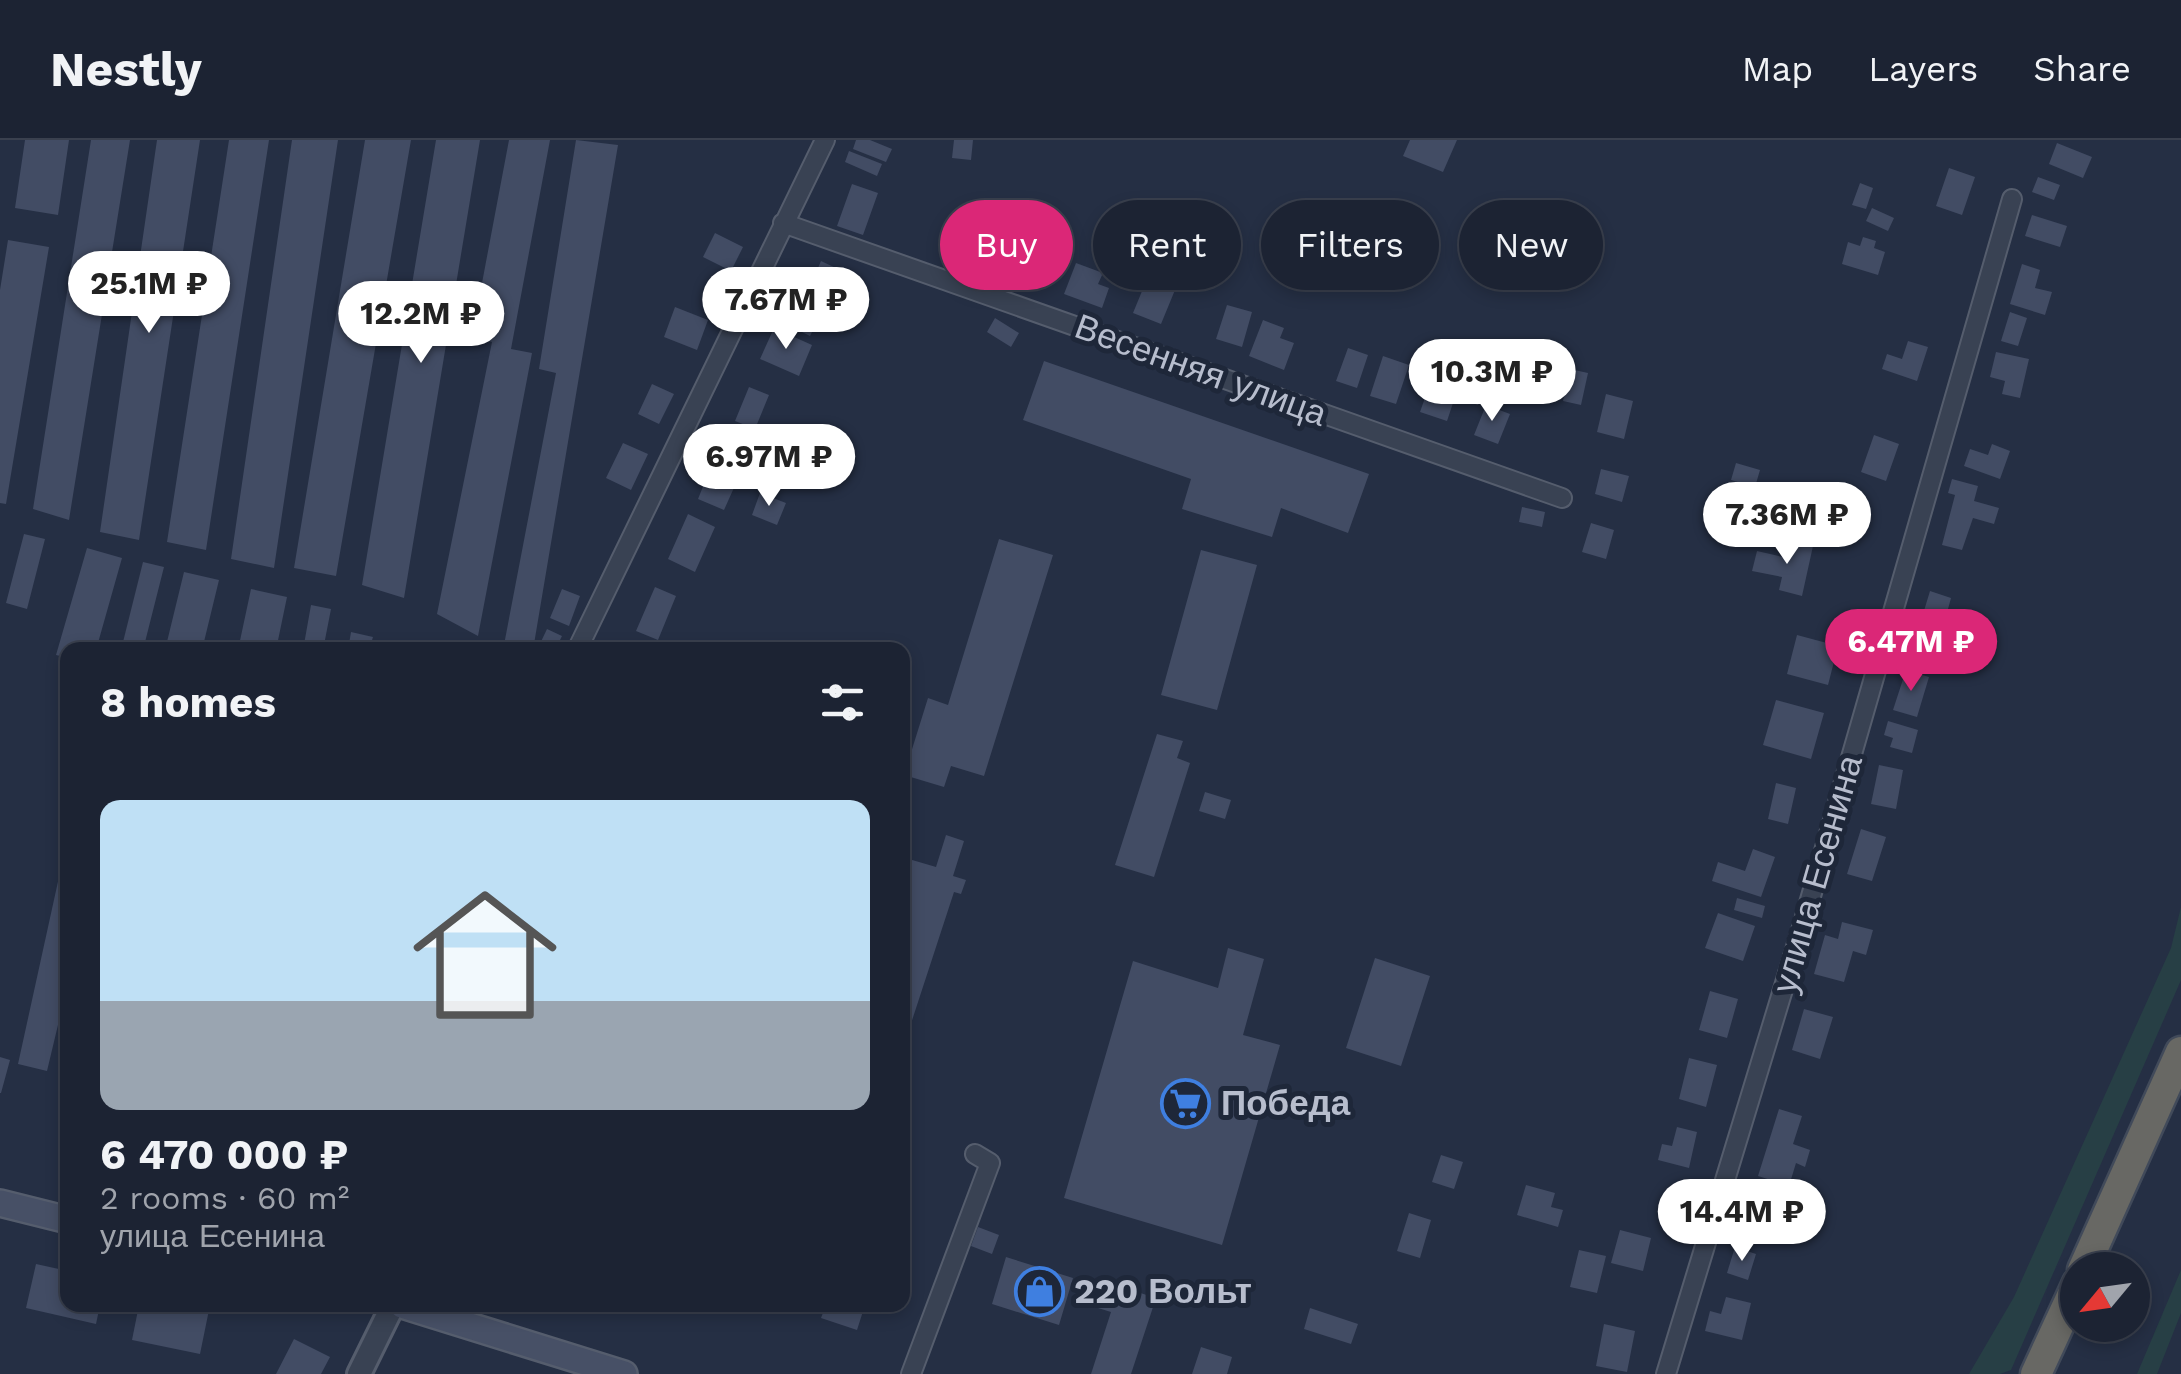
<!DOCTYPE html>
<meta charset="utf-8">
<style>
body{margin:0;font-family:"Work Sans",sans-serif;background:#252b3b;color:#f1f3f6;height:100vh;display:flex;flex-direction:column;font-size:38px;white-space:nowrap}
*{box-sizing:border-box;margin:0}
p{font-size:32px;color:#a0a4ac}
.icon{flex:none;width:55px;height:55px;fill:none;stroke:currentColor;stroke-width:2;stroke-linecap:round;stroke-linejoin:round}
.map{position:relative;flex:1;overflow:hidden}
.sheet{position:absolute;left:60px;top:502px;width:850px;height:670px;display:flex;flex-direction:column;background:#1c2333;border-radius:20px;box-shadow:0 5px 15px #0003,0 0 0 2px #3a404e}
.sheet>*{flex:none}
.guide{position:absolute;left:940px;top:60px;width:950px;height:90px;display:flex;gap:20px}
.needle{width:65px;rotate:241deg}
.tools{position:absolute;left:2060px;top:1112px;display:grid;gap:20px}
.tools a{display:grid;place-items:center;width:90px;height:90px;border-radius:50%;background:#1c2333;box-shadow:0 5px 15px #0003,0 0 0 2px #3a404e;font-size:50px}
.price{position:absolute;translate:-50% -85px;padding:0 22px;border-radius:35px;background:#fff;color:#222;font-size:32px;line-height:65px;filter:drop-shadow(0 2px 5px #0008)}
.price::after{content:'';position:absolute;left:50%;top:60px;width:30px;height:22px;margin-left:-15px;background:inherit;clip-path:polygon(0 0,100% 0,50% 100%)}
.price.current{background:#db2777;color:#fff}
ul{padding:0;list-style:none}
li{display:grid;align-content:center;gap:20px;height:530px;padding:0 40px}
li span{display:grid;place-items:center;height:310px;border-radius:20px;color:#555}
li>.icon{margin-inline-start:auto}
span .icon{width:180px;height:180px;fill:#fffc;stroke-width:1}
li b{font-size:42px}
h2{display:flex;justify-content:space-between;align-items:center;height:120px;padding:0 40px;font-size:42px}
.chip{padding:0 35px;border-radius:45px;background:#1c2333;box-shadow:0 5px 15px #0003,0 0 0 2px #3a404e;font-size:35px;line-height:90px}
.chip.current{background:#db2777;color:#fff}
header{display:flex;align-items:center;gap:60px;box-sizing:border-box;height:140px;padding:0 50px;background:#1c2333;border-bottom:2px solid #3a404e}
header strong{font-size:48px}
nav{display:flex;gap:55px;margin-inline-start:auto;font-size:35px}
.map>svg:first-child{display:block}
.green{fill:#273f45}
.building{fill:#424c64}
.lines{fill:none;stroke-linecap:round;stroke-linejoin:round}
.minor-casing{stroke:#555d6d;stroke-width:22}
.tertiary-casing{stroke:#555d6d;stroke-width:28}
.secondary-casing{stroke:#555d6d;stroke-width:30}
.trunk-casing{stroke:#414a5a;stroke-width:35}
.minor{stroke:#394253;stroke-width:18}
.tertiary{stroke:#394253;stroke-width:22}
.secondary{stroke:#475066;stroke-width:25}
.trunk{stroke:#686864;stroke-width:30}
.labels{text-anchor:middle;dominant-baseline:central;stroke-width:10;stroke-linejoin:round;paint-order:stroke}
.street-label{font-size:35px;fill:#b7bdcd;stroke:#1e2739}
.poi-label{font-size:35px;font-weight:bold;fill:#b7bdcd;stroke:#1e2739;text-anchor:start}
</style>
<header>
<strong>Nestly</strong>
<nav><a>Map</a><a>Layers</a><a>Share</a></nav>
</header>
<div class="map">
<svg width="2181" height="1234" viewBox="0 0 2181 1234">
<rect width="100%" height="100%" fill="#252f44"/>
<path class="green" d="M2181 767V840L2011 1230 2000 1234H1969L2014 1157 2171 808Z
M2181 1130V1173L2157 1234H2137Z"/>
<path class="building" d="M25 0H69L58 75 15 68Z
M91 0H130L69 380 33 369Z
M157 0H200L139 400 100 392Z
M229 0H269L206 410 167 402Z
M292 0H338L274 428 231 419Z
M365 0H411L336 436 294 428Z
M436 0H480L404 458 362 445Z
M509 0H550L511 209 532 213 478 496 437 474 492 202 472 196Z
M576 0 618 5 533 510H503L556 233 539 229Z
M856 0H870L892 9 886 22 853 9Z
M954 0H973L971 20 952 18Z
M1410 0H1457L1443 32 1403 16Z
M2057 3 2092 17 2083 38 2049 24Z
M849 11 882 24 877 36 845 22Z
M1949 28 1975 37 1962 75 1936 66Z
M2038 37 2060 45 2054 60 2032 52Z
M1860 43 1873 48 1866 69 1852 65Z
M852 44 878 53 863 95 837 86Z
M1872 68 1894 78 1888 91 1866 81Z
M1028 72 1047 80 1040 98 1020 91Z
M2032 75 2067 86 2060 107 2025 96Z
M981 87 1010 97 998 131 970 121Z
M715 93 743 107 731 131 703 117Z
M1863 97 1876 101 1874 108 1885 112 1878 135 1842 124 1848 102 1860 106Z
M8 100 49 107 6 364 0 363V150Z
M1019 107 1035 114 1026 139 1009 133Z
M821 121 853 136 837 172 805 158Z
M1076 123 1103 133 1098 144 1109 148 1102 168 1064 154Z
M2022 124 2040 130 2035 148 2052 152 2045 175 2010 164Z
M1147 139 1175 150 1161 184 1133 173Z
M791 164 819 178 810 196 782 182Z
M1227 165 1252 172 1242 207 1216 199Z
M675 167 708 180 697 210 664 197Z
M2010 172 2027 178 2018 206 2001 201Z
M995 178 1019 193 1011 207 987 192Z
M1263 180 1284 188 1280 198 1294 203 1284 230 1249 216Z
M774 188 812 205 799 236 760 219Z
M1908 201 1928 207 1917 241 1882 229 1887 214 1902 219Z
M1348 208 1368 215 1357 248 1336 241Z
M1996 212 2029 219 2020 258 2002 254 2005 241 1990 237Z
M1383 216 1409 225 1396 264 1370 256Z
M1044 221 1369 334 1348 393 1281 368 1272 397 1182 369 1191 339 1023 280Z
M1570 229 1588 233 1581 265 1563 261Z
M1434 232 1484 248 1478 265 1455 257 1447 281 1420 272Z
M652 244 674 254 659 284 638 274Z
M749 247 769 255 755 289 735 281Z
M1606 254 1633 261 1624 299 1597 292Z
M1486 265 1510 274 1498 304 1474 295Z
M726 294 764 313 754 336 732 325 738 315 720 307Z
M1874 295 1899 304 1886 341 1861 332Z
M623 303 648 314 631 350 606 338Z
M1992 304 2010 311 2000 339 1964 326 1970 309 1988 315Z
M1736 323 1760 330 1755 347 1731 340Z
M710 329 737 341 724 370 698 359Z
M1601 329 1629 336 1622 362 1595 354Z
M1952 339 1978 346 1974 361 1999 368 1994 384 1973 378 1962 410 1942 405 1955 355 1948 353Z
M760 353 786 363 777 385 752 375Z
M1522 367 1545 372 1542 387 1519 382Z
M688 374 715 387 695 432 668 419Z
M1591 383 1614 390 1606 419 1582 412Z
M24 394 45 399 27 469 6 463Z
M999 399 1053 415 984 636 951 626 944 647 904 635 928 558 948 565Z
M1791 401 1813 406 1802 456 1779 450 1782 437 1752 431 1757 411 1787 418Z
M87 408 122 418 96 510H68V518L56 515Z
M1201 410 1257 425 1217 570 1161 555Z
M143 422 164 427 143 510H121Z
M184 432 219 440 202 510H165Z
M655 447 676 456 658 500 636 491Z
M251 449 287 457 276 510H238Z
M562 449 580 456 569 486 550 478Z
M1930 451 1951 458 1948 469 1976 478 1969 500 1920 484Z
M311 465 331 469 323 510H303Z
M547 489 562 496 555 510H537Z
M351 492 373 497 369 510H348Z
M1912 494 1945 504 1940 520 1907 510Z
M1797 495 1838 506 1828 545 1787 534Z
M1906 530 1929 537 1917 577 1893 570Z
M1776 560 1824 573 1811 619 1763 605Z
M1888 581 1918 590 1912 613 1890 607 1893 598 1884 595Z
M1157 594 1183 601 1177 618 1190 623 1154 737 1115 725Z
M1879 625 1903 630 1896 669 1871 664Z
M1776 643 1796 648 1788 684 1768 679Z
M1205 652 1231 660 1225 679 1199 671Z
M1861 689 1886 697 1872 741 1847 734Z
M946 695 964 701 953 736 966 740 961 754 954 752 902 911V717L936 727Z
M66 705 68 843 47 931 18 924Z
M1753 709 1775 717 1761 757 1712 741 1718 722 1745 731Z
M1737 758 1765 766 1762 778 1734 770Z
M1718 773 1755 786 1743 821 1705 808Z
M1842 782 1873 790 1866 815 1853 811 1844 842 1814 834 1825 795 1838 799Z
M1228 808 1264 819 1243 895 1280 905 1222 1105 1064 1058 1133 821 1218 848Z
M1375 818 1430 836 1401 926 1346 908Z
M1710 851 1738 859 1727 898 1699 890Z
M1804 869 1833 877 1820 919 1792 910Z
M0 917 10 920 1 953H0Z
M1689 918 1717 925 1706 967 1679 959Z
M1779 969 1802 976 1793 1004 1810 1010 1805 1027 1796 1023 1789 1046 1758 1036Z
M1677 987 1697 992 1689 1028 1658 1020 1662 1004 1672 1006Z
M1441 1015 1463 1022 1454 1049 1432 1042Z
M1526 1045 1555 1053 1551 1067 1563 1070 1558 1087 1517 1075Z
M1753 1049 1777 1055 1766 1097 1742 1091Z
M1409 1073 1431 1080 1420 1118 1397 1111Z
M978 1087 999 1095 992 1114 971 1106Z
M1620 1090 1651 1098 1643 1131 1611 1123Z
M1735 1107 1756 1114 1748 1140 1727 1133Z
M1579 1110 1606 1116 1597 1153 1570 1147Z
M1006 1117 1073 1138 1059 1185 992 1164Z
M36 1124 68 1131V1165H100L96 1184 26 1168Z
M1106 1142 1156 1158 1131 1234H1091L1111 1172 1098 1168Z
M1726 1157 1751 1163 1742 1200 1705 1191 1710 1171 1721 1174Z
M139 1165H210L200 1214 132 1200Z
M826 1165H865L857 1190 821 1178Z
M1310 1168 1358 1184 1351 1204 1304 1189Z
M1604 1184 1635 1191 1627 1232 1596 1226Z
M294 1199 330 1217 321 1234H276Z
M1201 1207 1232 1217 1227 1234H1192Z"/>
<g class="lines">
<defs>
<path id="minor" d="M783 83 1562 358
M577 510 825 0
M911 1234 990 1023 975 1014
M1666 1234 1803 784 2012 59"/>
<path id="tertiary" d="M359 1234 393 1165"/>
<path id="secondary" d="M0 1063 68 1080
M402 1165 624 1234"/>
<path id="trunk" d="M2083 1130 2181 912
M2036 1234 2078 1143"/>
</defs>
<use href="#minor" class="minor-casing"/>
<use href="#tertiary" class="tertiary-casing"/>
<use href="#secondary" class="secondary-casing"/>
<use href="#trunk" class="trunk-casing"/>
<use href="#minor" class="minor"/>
<use href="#tertiary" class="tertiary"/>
<use href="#secondary" class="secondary"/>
<use href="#trunk" class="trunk"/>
</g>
<defs>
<symbol id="supermarket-ring" viewBox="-11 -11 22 22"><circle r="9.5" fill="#1e2739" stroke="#3f7fe0" stroke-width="1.5"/><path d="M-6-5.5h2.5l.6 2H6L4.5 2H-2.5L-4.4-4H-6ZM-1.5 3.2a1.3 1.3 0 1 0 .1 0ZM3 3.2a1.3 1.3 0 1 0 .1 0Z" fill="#3f7fe0"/></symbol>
<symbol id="shop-ring" viewBox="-11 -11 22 22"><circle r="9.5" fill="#1e2739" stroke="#3f7fe0" stroke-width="1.5"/><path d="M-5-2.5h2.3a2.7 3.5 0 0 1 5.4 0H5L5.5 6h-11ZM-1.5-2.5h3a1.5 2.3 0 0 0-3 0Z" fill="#3f7fe0"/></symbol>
</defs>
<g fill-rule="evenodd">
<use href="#supermarket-ring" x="1158" y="936" width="55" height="55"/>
<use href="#shop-ring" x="1012" y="1124" width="55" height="55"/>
</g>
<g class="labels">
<g class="street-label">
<text transform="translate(1201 230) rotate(20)">Весенняя улица</text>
<text transform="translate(1817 734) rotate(-74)">улица Есенина</text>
</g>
<g class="poi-label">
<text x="1221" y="963">Победа</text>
<text x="1074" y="1151">220 Вольт</text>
</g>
</g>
</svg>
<div class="tools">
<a><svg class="needle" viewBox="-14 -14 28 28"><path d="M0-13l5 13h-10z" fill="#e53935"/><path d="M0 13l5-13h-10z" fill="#a0a4ac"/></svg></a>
</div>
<b class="price" style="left:149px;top:196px">25.1M ₽</b>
<b class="price" style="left:786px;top:212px">7.67M ₽</b>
<b class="price" style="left:421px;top:226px">12.2M ₽</b>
<b class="price" style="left:1492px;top:284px">10.3M ₽</b>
<b class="price" style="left:769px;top:369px">6.97M ₽</b>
<b class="price" style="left:1787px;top:427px">7.36M ₽</b>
<b class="price current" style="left:1911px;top:554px">6.47M ₽</b>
<b class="price" style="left:1742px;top:1124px">14.4M ₽</b>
<div class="guide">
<a class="chip current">Buy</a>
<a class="chip">Rent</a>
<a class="chip">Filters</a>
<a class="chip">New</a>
</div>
<section class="sheet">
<h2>8 homes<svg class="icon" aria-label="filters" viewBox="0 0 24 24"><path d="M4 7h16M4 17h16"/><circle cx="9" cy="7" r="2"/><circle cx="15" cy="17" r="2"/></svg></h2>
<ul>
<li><span style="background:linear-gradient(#bfe0f5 65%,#9aa5b1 0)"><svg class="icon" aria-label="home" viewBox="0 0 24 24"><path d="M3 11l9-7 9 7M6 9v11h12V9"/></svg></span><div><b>6 470 000 ₽</b><p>2 rooms · 60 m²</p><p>улица Есенина</p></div></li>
</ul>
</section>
</div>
